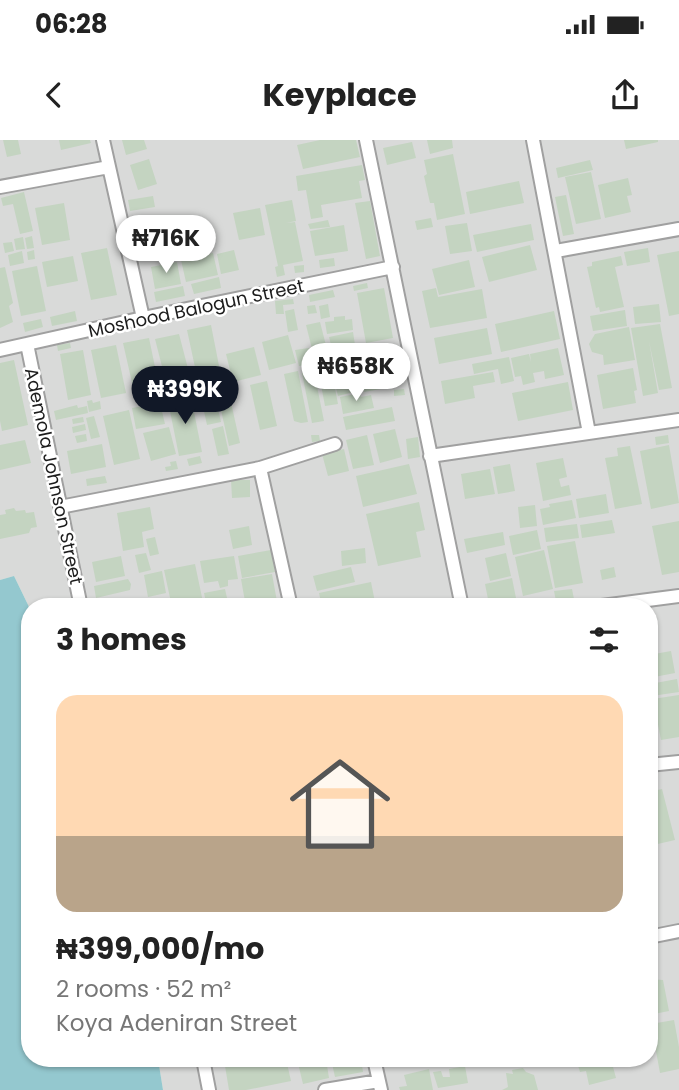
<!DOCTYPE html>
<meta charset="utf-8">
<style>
body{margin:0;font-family:Poppins,sans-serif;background:#f2f2f2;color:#222;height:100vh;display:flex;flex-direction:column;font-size:26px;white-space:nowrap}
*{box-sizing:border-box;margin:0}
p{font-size:23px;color:#767676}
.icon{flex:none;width:38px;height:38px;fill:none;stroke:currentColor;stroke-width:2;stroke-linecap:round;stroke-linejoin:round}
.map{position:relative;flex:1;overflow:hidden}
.details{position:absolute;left:21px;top:458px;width:637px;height:469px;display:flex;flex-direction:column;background:#fff;border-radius:28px;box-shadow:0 2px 5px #0004}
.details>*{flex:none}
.price{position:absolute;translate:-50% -60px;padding:0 16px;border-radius:24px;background:#fff;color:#222;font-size:23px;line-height:46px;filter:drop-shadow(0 2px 4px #0008)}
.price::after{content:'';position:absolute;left:50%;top:42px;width:21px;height:16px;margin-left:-10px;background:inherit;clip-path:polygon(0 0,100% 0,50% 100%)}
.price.selected{background:#111827;color:#fff}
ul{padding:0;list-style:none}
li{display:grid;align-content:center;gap:14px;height:371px;padding:0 35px}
li span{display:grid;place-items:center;height:217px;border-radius:21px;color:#555}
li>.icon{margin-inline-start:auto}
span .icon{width:126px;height:126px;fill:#fffc;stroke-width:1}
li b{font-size:30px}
h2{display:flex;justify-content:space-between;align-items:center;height:84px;padding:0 35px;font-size:30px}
.status{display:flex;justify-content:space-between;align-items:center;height:49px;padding:0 35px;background:#fff;direction:ltr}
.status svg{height:19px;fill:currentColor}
header{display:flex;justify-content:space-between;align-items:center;height:91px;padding:0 35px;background:#fff;font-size:32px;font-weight:700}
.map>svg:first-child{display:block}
.residential{fill:#d9dad9}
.forest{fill:#94c8cf}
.building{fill:#c4d4c1}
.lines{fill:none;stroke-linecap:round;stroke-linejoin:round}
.minor-casing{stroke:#a0a0a0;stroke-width:16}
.minor{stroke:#fff;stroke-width:12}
.labels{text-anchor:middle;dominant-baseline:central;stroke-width:5;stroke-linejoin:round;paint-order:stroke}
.street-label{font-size:18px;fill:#1c1c1c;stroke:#fff}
</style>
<div class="status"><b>06:28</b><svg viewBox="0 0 49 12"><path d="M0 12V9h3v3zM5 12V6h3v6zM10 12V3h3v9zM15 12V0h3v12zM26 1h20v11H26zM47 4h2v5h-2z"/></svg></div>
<header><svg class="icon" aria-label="back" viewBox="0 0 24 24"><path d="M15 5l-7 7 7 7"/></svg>Keyplace<svg class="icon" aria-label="share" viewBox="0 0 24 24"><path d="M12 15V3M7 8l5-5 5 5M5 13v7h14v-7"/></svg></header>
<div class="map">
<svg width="679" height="950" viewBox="0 0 679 950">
<rect width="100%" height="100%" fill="#e1eee2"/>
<path class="residential" d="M0 0H679V950H163L158 919H649V467H30V469L14 436 0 440Z"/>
<path class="forest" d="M14 436 30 469V919H158L163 950H0V440Z"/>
<path class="building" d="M3 0H18L21 14 7 17Z
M59 0H90L91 3 61 10Z
M122 0H144L147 9 126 15Z
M320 0H356L360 17 303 29 297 5Z
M427 0H452L453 8 430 14Z
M624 0H658V2L626 9Z
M412 2 416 18 387 25 383 8Z
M453 14 465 74 437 80 434 63H430L424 36 427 34 424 20Z
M149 19 157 44 138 50 130 25Z
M590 20 593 30 558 38 556 28Z
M362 25 365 40 359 41 362 58 321 65 323 77 311 79 306 50 298 51 296 36Z
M591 32 601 79 576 84 565 37Z
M628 38 632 55 627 56 631 72 605 78 598 45Z
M519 41 524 63 470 74 466 52Z
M24 52 33 91 20 94 13 64 3 66 1 58Z
M566 55 574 94 563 96 555 57Z
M153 56 155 67 130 71 128 60Z
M292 60 296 81 286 83 295 82 303 121 283 125 285 135 277 137 275 127 278 126 265 65Z
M370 61 380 116 366 119 355 63Z
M64 63 70 100 42 105 35 68Z
M260 68 265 95 239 100 233 73Z
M431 78 433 87 417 90 415 81Z
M328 80 330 87 310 89 308 84Z
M467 83 472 111 450 114 445 86Z
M531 84 534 100 477 112 473 95Z
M344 85 348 111 315 116 310 91Z
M32 96 34 108 27 109 25 98Z
M23 97 25 109 16 110 14 99Z
M12 102 14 111 5 113 3 103Z
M530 105 537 130 489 142 482 117Z
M107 108 117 155 91 160 81 113Z
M648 108 650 122 627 126 624 112Z
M34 110 35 119 28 120 27 112Z
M234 110 239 130 221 134 217 114Z
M22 111 24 123 10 126 8 115Z
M679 111V174L669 176 657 115Z
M213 113 218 135 186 142 181 120Z
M73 116 78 141 47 147 42 122Z
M621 116 623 125 615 127 624 167 600 172 599 167 596 168 587 127 592 126V122Z
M334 118 335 126 320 128 319 120Z
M469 120 475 147 439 155 432 129Z
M177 122 181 144 155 149 151 127Z
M304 125V132L295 133 294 126Z
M37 126 46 171 21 176 12 131Z
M5 127 13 163 9 166 13 182 0 188V128Z
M219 137 221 148 194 154 191 144Z
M367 143 368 148 354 151 353 146Z
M183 146 185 156 156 162 154 152Z
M384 148 393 198 366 203 357 153Z
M436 148 438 157 482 149 487 178 430 188 422 151Z
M333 150 335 157 310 162 309 155Z
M293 159 294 164 283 165 284 174H276L275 161Z
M328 164 330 177 321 179 319 166Z
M659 164 661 182 635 184 633 167Z
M315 165 317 173 308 174 307 166Z
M294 169 298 190 288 192 285 171Z
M625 170 627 186 593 191 590 176Z
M75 171 77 181 52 186 50 177Z
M554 171 560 199 501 212 495 184Z
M345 176V180L352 179 353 190 327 194 325 182 334 181V177Z
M41 179 43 187 25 192 23 183Z
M320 182 329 217 315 221 306 185Z
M660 184 672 248 659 250 649 201 658 253 643 256 631 188Z
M211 185 222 241 199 246 187 190Z
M629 187 635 220 604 225 603 215 592 212 589 204 595 194Z
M487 188 492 214 439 224 434 198Z
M353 192 355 205 332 209 329 197Z
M179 194 192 244 168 250 155 199Z
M288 195 296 223 269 230 262 202Z
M149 198 160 251 135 256 123 203Z
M70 203 71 208 58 211 57 205Z
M116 205 126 253 101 258 91 210Z
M254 207 261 235 233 242 226 214Z
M309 208 312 224 299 226 295 210Z
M558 208 564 235 545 239 544 231 533 233 535 242 523 245 521 236 515 237 511 218 529 214 531 222 530 214Z
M83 210 91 255 68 260 60 214Z
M385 214 389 229 336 240 333 226Z
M509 217 514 241 501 244 498 229 474 234 472 224Z
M14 220 28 285 2 291 0 281V223Z
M331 227 338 264 325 266 318 229Z
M633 228 637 250 634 251 636 263 603 269 597 235Z
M298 231 308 282 301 283 294 281 284 234Z
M314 231 324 281 312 283 302 233Z
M493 232 495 242 473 246 475 258 445 264 441 241Z
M389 233 392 247 364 252 361 238Z
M355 239 358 251 338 256 335 244Z
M267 241 277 286 260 290 250 245Z
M568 242 573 270 518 281 512 253Z
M228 249 240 303 229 306 217 252Z
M404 249 405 255 394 256V250Z
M214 250 221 282 207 285 200 253Z
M360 253 361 257 371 255 374 268 343 274 340 257Z
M191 257 202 312 179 316 168 261Z
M92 260 93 263 100 261 101 269 89 272 87 261Z
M160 263 165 284 136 289 132 268Z
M77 265 78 268 87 266 88 273 56 280 54 271Z
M392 267 395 281 346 290 343 277Z
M129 270 140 319 114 325 103 276Z
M94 276 100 297 91 299 86 278Z
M83 277 84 282 73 284 72 279Z
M85 284 86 290 73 293 72 287Z
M223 286 229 314 218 316 212 289Z
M169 287 176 314 151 321 143 293Z
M395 289 402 317 380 323 373 294Z
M86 294 87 301 77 303 75 296Z
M311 295H319L320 301 312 302Z
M367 295 374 325 353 329 346 300Z
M668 295 669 303 656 305 655 297Z
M418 297 420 317 408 319 406 299Z
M25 300 31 323 0 330V305Z
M102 304 106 327 71 334 67 311Z
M669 305 679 363 651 369 640 311Z
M630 306 642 364 615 369 605 318 618 316 617 308Z
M344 309 349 331 328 336 322 314Z
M200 316 202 323 189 326 187 319Z
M563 318 567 337 559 339 561 347 569 345 571 355 543 361 536 323Z
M176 321 178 329 166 331 165 327 171 326 170 322Z
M409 324 417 354 363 367 356 336Z
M510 324 515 351 498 354 493 327Z
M490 329 495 354 465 359 461 334Z
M105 336 107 343 87 346 86 339Z
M231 340H250V357L232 358Z
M606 354 609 373 579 378 576 359Z
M572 360 576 378 543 385 540 369 550 367 549 364Z
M419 362 425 390 416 392 421 417 378 426 366 374Z
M535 365 537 386 520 388 518 367Z
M150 367 154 389 142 392 144 407 123 411 117 373Z
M14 368 16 371 25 370 26 373 34 372 37 387 31 388 29 393 0 399V375L6 374 5 370Z
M612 380 615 393 582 398 580 385Z
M679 381V432L662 435 652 386Z
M577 384 579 398 546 402 544 388Z
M249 386 252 405 233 409 229 390Z
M537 390 541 409 513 415 509 396Z
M503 392 505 405 467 413 464 399Z
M155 397 159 414 150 416 146 399Z
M575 401 583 443 555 448 547 406Z
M365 408 366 423 342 426 341 411Z
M271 410 275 432 242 438 238 416Z
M544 410 553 449 523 456 515 417Z
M146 413 151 430 139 433 135 415Z
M506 413 511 436 490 441 485 418Z
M121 416 125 436 96 442 92 422Z
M234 416 238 439 228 440V446L220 448 218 441 204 443 200 421Z
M195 424 204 467H172L164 430Z
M351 427 355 442 317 451 313 436Z
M614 427 616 437 602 440 600 430Z
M162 431 166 453 148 457 144 435Z
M272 434 278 467H246L241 439Z
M512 438 516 458 489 464 485 444Z
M128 439 131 444 130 450 96 458 94 446Z
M371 442 376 467H322L319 453Z
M225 449 229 467H207L204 453Z
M572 449 574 459 556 461 554 451Z
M155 461 156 467H137V465Z
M671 511 675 533 649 538V515Z
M677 539 679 552 652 556 650 544Z
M679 555V597L661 600 653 559Z
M649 583 655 603 649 604Z
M662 649 675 700 649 706V652Z
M655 779 657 788 649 789V780Z
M649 839 663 840 669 871 649 875Z
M674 880 679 907V929L660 933 651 884Z
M263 919H286L291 941 246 950H229L225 926Z
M297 919H326L329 938 303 944Z
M331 919H361L363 932 335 937Z
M469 919H506V920L471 927Z
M576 919H627V920L612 923 616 938 589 945 586 931 580 932Z
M465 926 468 943 438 948 433 932 441 931 443 937H450L449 929Z
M523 928 526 932 534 935 538 950H502L508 947 506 933 513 934 512 930Z
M429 929 433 950H400L399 947 407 946 404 935Z"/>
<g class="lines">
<defs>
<path id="minor" d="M103 0 143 178
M366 0 462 467
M533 0 589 293
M0 47 109 27
M556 111 679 89
M27 204 81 467
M0 210 143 178 393 127
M430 316 679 280
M260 328 291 467
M60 367 260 328 335 304
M594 467 679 456
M649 625 679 622
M649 797 679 791
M203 919 209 950
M374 919 381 950
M325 950 379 941"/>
</defs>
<use href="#minor" class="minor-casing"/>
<use href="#minor" class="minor"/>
</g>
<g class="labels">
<g class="street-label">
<text transform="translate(196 168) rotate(-12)">Moshood Balogun Street</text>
<text transform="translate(54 336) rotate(78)">Ademola Johnson Street</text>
</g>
</g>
</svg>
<b class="price" style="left:166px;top:135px">₦716K</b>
<b class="price" style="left:356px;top:263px">₦658K</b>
<b class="price selected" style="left:185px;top:286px">₦399K</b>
<section class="details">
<h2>3 homes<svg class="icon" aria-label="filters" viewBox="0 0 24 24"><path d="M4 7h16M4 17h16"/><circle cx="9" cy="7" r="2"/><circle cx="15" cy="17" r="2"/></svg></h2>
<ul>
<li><span style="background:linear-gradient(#ffd9b3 65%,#b9a48a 0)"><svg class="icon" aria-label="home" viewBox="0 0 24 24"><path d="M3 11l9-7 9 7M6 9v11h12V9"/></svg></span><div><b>₦399,000/mo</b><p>2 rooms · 52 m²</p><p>Koya Adeniran Street</p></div></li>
</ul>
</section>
</div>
